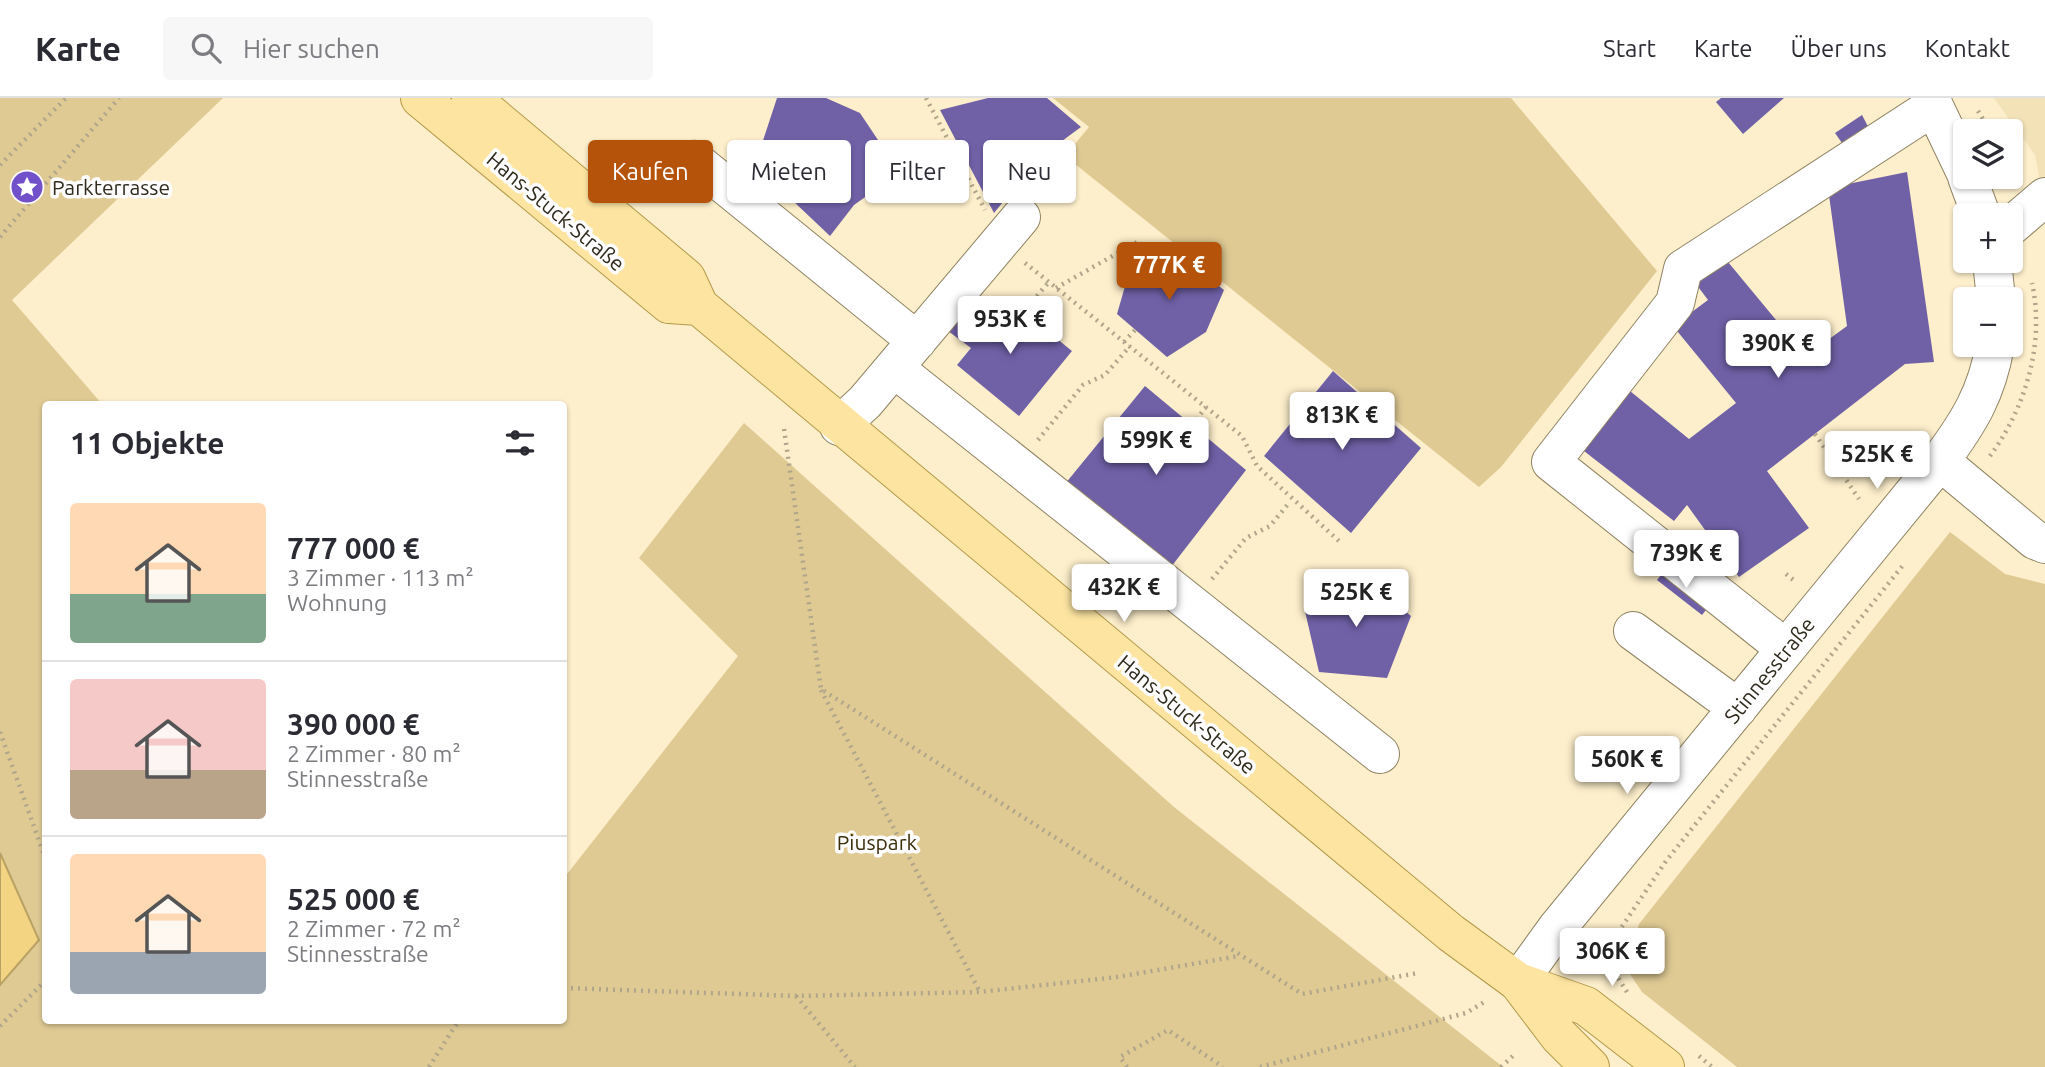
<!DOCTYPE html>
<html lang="de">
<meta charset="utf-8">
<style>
body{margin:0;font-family:Ubuntu,sans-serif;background:#f7f7f7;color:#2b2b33;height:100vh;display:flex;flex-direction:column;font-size:26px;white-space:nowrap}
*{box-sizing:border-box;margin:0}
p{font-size:23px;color:#7c7c81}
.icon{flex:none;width:38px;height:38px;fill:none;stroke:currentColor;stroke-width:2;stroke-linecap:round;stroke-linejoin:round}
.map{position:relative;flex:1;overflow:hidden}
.sheet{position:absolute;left:42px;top:303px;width:525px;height:623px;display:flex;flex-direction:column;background:#fff;border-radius:7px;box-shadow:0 2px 5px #0004}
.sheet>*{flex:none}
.guide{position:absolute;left:588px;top:42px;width:665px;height:63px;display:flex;gap:14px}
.fabs{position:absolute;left:1953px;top:21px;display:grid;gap:14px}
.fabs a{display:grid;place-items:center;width:70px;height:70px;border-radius:7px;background:#fff;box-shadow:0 2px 5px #0004;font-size:35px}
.price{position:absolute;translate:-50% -60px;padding:0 16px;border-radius:7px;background:#fff;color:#222;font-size:23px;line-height:46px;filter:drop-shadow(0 2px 4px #0008)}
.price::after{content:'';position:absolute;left:50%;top:42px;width:21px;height:16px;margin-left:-10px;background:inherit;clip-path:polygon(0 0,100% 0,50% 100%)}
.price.current{background:#b45309;color:#fff}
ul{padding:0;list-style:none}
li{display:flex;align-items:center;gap:21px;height:175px;padding:0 28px}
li+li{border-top:2px solid #e1e1e2}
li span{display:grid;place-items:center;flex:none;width:196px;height:140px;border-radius:7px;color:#555}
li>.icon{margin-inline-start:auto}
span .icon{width:84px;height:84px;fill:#fffc;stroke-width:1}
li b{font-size:30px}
h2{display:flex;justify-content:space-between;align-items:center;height:84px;padding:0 28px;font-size:30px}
.pill{padding:0 24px;border-radius:7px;background:#fff;box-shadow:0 2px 5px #0004;font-size:24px;line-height:63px}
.pill.current{background:#b45309;color:#fff}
header{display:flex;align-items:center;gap:42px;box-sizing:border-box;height:98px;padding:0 35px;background:#fff;border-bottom:2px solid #e1e1e2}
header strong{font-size:33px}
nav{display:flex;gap:38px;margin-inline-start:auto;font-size:24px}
.search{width:490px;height:63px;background:#f7f7f7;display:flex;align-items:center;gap:18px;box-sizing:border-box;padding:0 24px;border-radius:7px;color:#7c7c81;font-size:26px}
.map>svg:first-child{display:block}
.built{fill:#f3e2b8}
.green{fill:#dfca94}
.water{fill:#f3d482;stroke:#b8a163;stroke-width:2}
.building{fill:#7061a7}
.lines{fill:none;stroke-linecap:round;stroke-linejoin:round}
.minor-casing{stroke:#8f8362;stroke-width:40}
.major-casing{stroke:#b4984a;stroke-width:40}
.path{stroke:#b0a58a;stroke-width:4.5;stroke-dasharray:2 5;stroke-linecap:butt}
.minor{stroke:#fff;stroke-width:38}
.major{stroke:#fde5a1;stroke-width:38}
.labels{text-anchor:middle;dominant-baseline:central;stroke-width:7;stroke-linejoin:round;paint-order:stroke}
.poi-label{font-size:21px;fill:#2f2a1c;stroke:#fdfdfd;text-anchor:start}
.street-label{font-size:21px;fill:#2f2a1c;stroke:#fdfdfd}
.park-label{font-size:21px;fill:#3b2f0a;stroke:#fdfdfd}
</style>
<header>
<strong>Karte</strong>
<div class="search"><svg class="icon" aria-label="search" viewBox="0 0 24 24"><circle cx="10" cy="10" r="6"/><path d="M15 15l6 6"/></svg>Hier suchen</div>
<nav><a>Start</a><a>Karte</a><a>Über uns</a><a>Kontakt</a></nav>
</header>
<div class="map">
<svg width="2045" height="969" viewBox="0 0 2045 969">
<rect width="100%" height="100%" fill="#fdefcb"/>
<path class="built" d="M1994 0H2045V108L2035 57Z"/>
<path class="green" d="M0 0H223L12 202 102 306H46V922H564V780L738 558 639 460 744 325 1174 709 1503 969H0Z
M1053 0H1511L1657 173 1501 369 1479 389 1065 58 1089 29Z
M1950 434 2005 476 2045 486V969H1737L1642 894 1626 870 1639 826Z"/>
<path class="water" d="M0 755 39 842 0 887Z"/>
<path class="building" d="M777 0H826L860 15 882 48 913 65 854 107 830 138 792 102 749 85Z
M988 0H1047L1081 29 1039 60 994 115 940 12Z
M1721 0H1784L1743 36 1716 4Z
M1862 17 1874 40 1849 55 1835 35Z
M1907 74 1934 264 1905 266 1767 373 1809 430 1739 479 1687 407 1674 423 1584 353 1630 293 1689 341 1736 305 1673 228 1708 202 1696 186 1728 164 1806 258 1847 228 1828 90Z
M1171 151 1224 192 1206 234 1167 259 1117 216 1130 171Z
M1009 202 1072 253 1019 318 957 267 971 250 948 233 962 216 984 233Z
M1333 273 1421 350 1351 435 1264 358Z
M1145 288 1246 372 1171 469 1065 386Z
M1669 467 1714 502 1702 517 1657 482Z
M1359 475 1411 518 1387 580 1319 574 1304 509Z"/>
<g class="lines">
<defs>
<path id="minor" d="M1930 0 1965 73
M1967 79 1981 117
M638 83 694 62 917 243
M2011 128 2045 99
M1992 163 1996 201
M894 270 1380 656
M839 328 865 304 1021 119
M1940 363 2035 442 2045 446
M1633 533 1738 610
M1786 551 1551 364 1675 205 1683 171 1934 8
M1518 884 1557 830 1940 363C1969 324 1987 295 1995 247"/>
<path id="major" d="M420 0 669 206 699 208
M471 0 686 180 699 208 1451 835 1518 884 1586 908 1665 969
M1518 884 1559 938 1590 969"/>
</defs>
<use href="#minor" class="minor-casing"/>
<use href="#major" class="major-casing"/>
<path class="path" d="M926 0 985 112
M1978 13 1990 33
M0 67 66 0
M0 139 119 0
M1025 165 1242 338 1257 368 1340 444
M1056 190 1139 143
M1023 214 1049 184
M965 237 975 245
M1124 244 1135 232
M1192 327 1206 309
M784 331 821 591 1302 896 1418 875
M1815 336 1859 401
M1038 342 1083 287 1105 277 1130 248
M1990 358C2026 309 2045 245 2032 185
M1786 476 1796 484
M1212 481 1246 440 1270 428 1289 405
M821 592 980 894
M0 634 46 762
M564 890 796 898 980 894 1117 879 1239 858
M1627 894 1615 875 1614 851 1621 830 1666 763 1904 466
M796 898 855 969
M0 928 46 882
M1699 958 1712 969
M429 969 459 922
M1127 969 1120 959 1168 932 1223 969
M1260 969 1466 915 1486 903
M1501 969 1515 956"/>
<use href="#minor" class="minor"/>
<use href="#major" class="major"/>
</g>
<defs>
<symbol id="sight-disc" viewBox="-11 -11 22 22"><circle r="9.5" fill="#7150c9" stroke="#fdfdfd"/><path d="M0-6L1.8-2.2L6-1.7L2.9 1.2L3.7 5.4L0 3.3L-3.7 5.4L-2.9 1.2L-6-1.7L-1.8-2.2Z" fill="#fff"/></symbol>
</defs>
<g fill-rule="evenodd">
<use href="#sight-disc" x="8" y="70" width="38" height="38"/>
</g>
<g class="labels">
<g class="poi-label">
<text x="52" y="89">Parkterrasse</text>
</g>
<g class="street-label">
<text transform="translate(556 113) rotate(40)">Hans-Stuck-Straße</text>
<text transform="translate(1769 572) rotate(-51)">Stinnesstraße</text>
<text transform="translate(1187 616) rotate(40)">Hans-Stuck-Straße</text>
</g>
<g class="park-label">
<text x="877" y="744">Piuspark</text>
</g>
</g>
</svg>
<div class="fabs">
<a><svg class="icon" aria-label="layers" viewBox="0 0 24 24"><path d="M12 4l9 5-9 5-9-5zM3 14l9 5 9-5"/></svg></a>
<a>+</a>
<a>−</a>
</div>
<b class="price current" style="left:1169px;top:204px">777K €</b>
<b class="price" style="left:1010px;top:258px">953K €</b>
<b class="price" style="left:1778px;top:282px">390K €</b>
<b class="price" style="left:1342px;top:354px">813K €</b>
<b class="price" style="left:1156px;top:379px">599K €</b>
<b class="price" style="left:1877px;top:393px">525K €</b>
<b class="price" style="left:1686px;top:492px">739K €</b>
<b class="price" style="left:1124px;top:526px">432K €</b>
<b class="price" style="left:1356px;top:531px">525K €</b>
<b class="price" style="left:1627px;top:698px">560K €</b>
<b class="price" style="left:1612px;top:890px">306K €</b>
<div class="guide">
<a class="pill current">Kaufen</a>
<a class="pill">Mieten</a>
<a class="pill">Filter</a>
<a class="pill">Neu</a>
</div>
<section class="sheet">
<h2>11 Objekte<svg class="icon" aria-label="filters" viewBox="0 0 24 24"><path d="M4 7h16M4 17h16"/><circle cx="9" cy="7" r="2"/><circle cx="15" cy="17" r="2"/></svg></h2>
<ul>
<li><span style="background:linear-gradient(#ffd9b3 65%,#7fa58c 0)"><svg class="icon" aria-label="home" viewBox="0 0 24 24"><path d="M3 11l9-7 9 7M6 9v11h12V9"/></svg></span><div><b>777 000 €</b><p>3 Zimmer · 113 m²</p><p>Wohnung</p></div></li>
<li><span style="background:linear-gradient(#f6c9c9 65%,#b9a48a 0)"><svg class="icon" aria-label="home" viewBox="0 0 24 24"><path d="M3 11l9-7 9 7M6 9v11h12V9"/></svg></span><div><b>390 000 €</b><p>2 Zimmer · 80 m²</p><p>Stinnesstraße</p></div></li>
<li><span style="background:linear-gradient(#ffd9b3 70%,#9aa5b1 0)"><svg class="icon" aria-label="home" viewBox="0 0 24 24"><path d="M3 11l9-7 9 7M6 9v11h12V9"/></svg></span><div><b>525 000 €</b><p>2 Zimmer · 72 m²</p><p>Stinnesstraße</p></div></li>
</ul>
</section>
</div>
